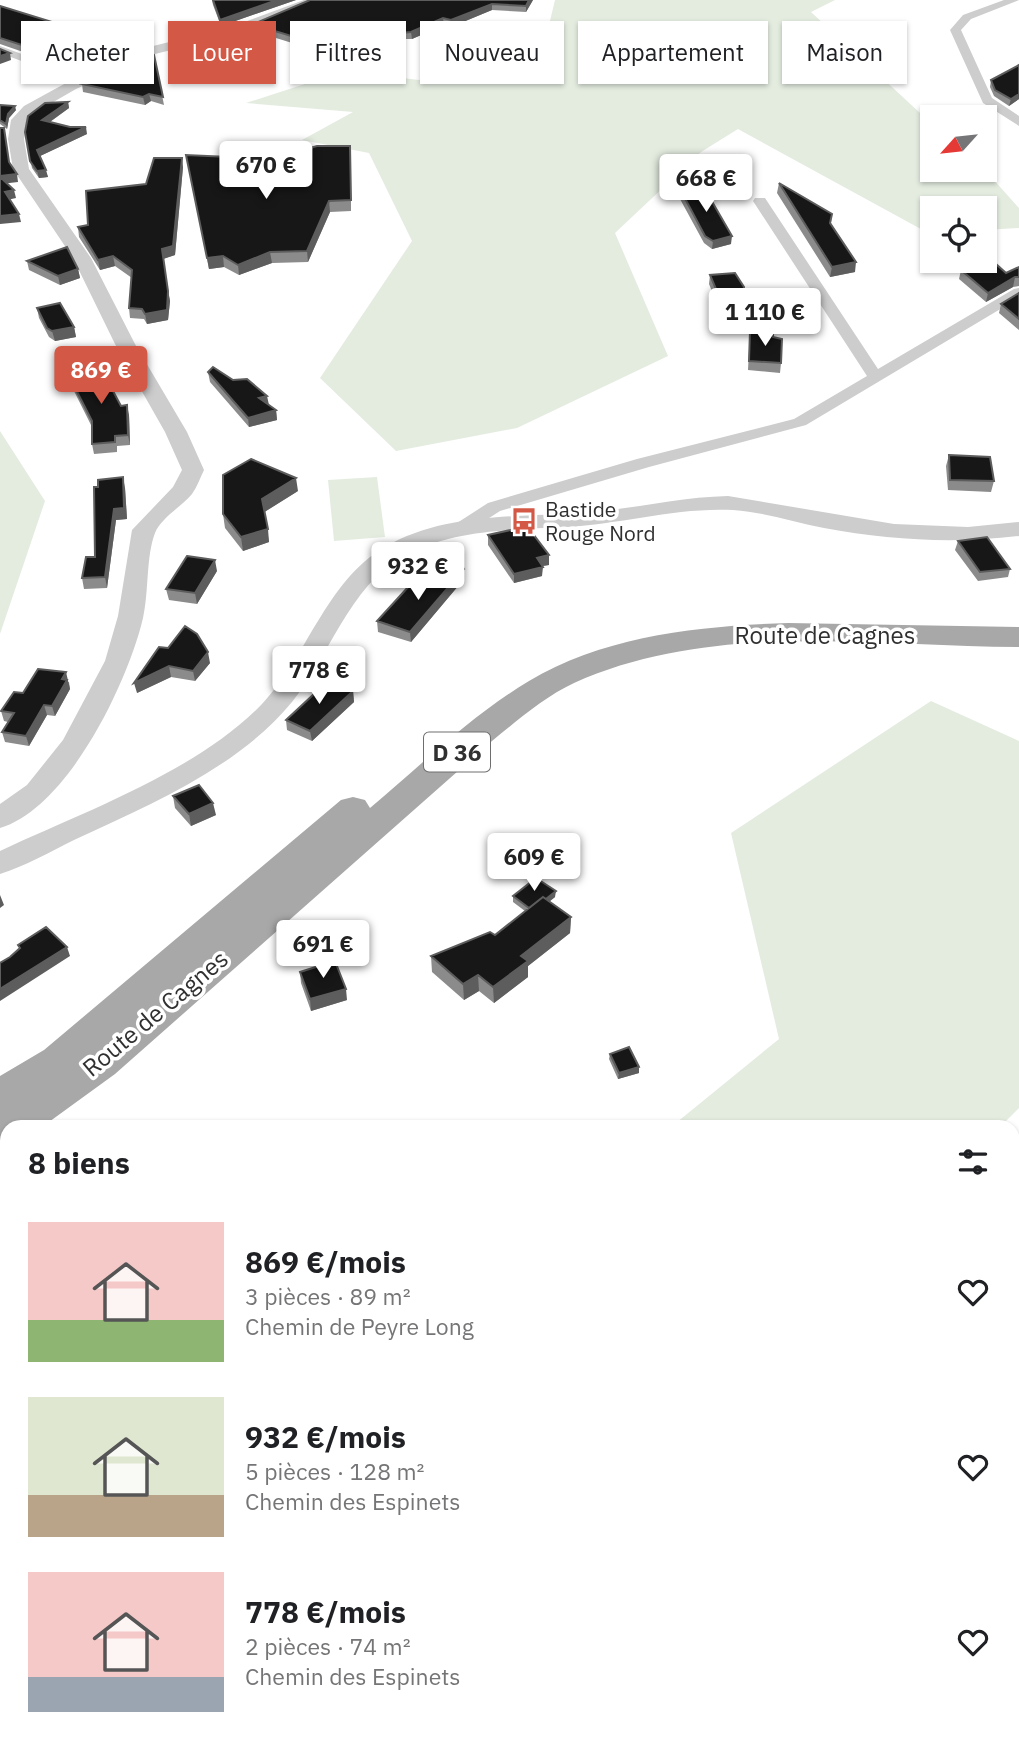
<!DOCTYPE html>
<html lang="fr">
<meta charset="utf-8">
<style>
body{margin:0;font-family:"IBM Plex Sans",sans-serif;background:#f2f2f2;color:#202124;height:100vh;display:flex;flex-direction:column;font-size:26px;white-space:nowrap}
*{box-sizing:border-box;margin:0}
p{font-size:23px;color:#757577}
.icon{flex:none;width:38px;height:38px;fill:none;stroke:currentColor;stroke-width:2;stroke-linecap:round;stroke-linejoin:round}
.map{position:relative;flex:1;overflow:hidden}
.side{position:absolute;left:0px;top:1120px;width:1020px;height:623px;display:flex;flex-direction:column;background:#fff;border-radius:21px 21px 0 0;box-shadow:0 2px 5px #0004}
.side>*{flex:none}
.top-card{position:absolute;left:21px;top:21px;width:978px;height:63px;display:flex;gap:14px}
.needle{width:46px;rotate:243deg}
.fabs{position:absolute;left:920px;top:105px;display:grid;gap:14px}
.fabs a{display:grid;place-items:center;width:77px;height:77px;border-radius:0px;background:#fff;box-shadow:0 2px 5px #0004;font-size:35px}
.price{position:absolute;translate:-50% -60px;padding:0 16px;border-radius:7px;background:#fff;color:#222;font-size:23px;line-height:46px;filter:drop-shadow(0 2px 4px #0008)}
.price::after{content:'';position:absolute;left:50%;top:42px;width:21px;height:16px;margin-left:-10px;background:inherit;clip-path:polygon(0 0,100% 0,50% 100%)}
.price.on{background:#d35946;color:#fff}
ul{padding:0;list-style:none}
li{display:flex;align-items:center;gap:21px;height:175px;padding:0 28px}
li span{display:grid;place-items:center;flex:none;width:196px;height:140px;border-radius:0px;color:#555}
li>.icon{margin-inline-start:auto}
span .icon{width:84px;height:84px;fill:#fffc;stroke-width:1}
li b{font-size:30px}
h2{display:flex;justify-content:space-between;align-items:center;height:84px;padding:0 28px;font-size:30px}
.chip{padding:0 24px;border-radius:0px;background:#fff;box-shadow:0 2px 5px #0004;font-size:24px;line-height:63px}
.chip.on{background:#d35946;color:#fff}
.map>svg:first-child{display:block}
.green{fill:#e4ece0}
.lines{fill:none;stroke-linecap:round;stroke-linejoin:round}
.minor{fill:#cdcdcd;fill-rule:evenodd}
.tertiary{fill:#cdcdcd;fill-rule:evenodd}
.primary{fill:#a8a8a8;fill-rule:evenodd}
.wall{fill:#8b8b8b}
.shaded-wall{fill:#5d5d5d}
.building{fill:#171717;stroke:#5d5d5d;stroke-width:2}
.labels{text-anchor:middle;dominant-baseline:central;stroke-width:7;stroke-linejoin:round;paint-order:stroke}
.far-poi-label{font-size:21px;fill:#303030;stroke:#fff;text-anchor:start}
.shield{fill:#fff;stroke:#6e6e6e;stroke-width:2}
.shield-label{font-size:23px;font-weight:bold;fill:#303030}
.street-label{font-size:24px;fill:#303030;stroke:#fff}
</style>
<div class="map">
<svg width="1019" height="1743" viewBox="0 0 1019 1743">
<rect width="100%" height="100%" fill="#fff"/>
<path class="green" d="M555 0H835L811 12 933 125V170H985L1019 208V228L985 230V208H933V234H930L738 129 701 152 615 233 668 356 517 428 396 451 320 378 412 241 369 153 302 140 353 112 246 103 345 71 419 80 549 25Z
M0 431 45 501 0 634Z
M377 477 385 537 334 541 328 480Z
M931 701 1019 741V1108L1000 1127H671L779 1039 731 833Z
M7 1392V1736H253L243 1743H0V1393Z"/>
<g class="lines">
<path class="minor" d="M1004 0H1019L971 19 961 30 992 98 1019 116V126L983 103 950 30 963 15Z
M0 46 68 71 77 86 67 88 59 75 0 53Z
M755 198H765L878 369 1014 289 1019 288V298L806 425 649 467 500 511 469 531H457L454 527 457 523 488 503 637 459 794 419 867 376 753 201Z"/>
<path class="tertiary" d="M304 0H324L244 32 155 54 76 89 36 112 27 121 24 139 29 169 91 258 135 344 187 432 204 470C200 478 197 487 192 494 182 506 161 518 155 533 146 556 149 592 143 618 128 682 68 808 0 828V804L27 785 63 740 105 661 118 616 132 530 173 487 182 470 165 432 115 344 73 258 13 169 8 139 11 120 24 106 66 83 145 48 234 26Z
M728 496 894 524 968 527 1019 522V536C953 544 889 540 824 528 793 522 764 512 733 510 677 507 622 524 566 527 511 530 453 529 403 556 349 587 329 657 292 702 238 768 149 805 74 840 50 852 25 866 0 874V851C85 811 196 772 262 704 307 657 326 581 385 547 447 511 523 518 592 512 637 508 682 497 728 496Z"/>
<path class="primary" d="M788 623 1019 627V647C871 646 713 621 574 683 544 697 518 720 492 741L115 1074 42 1127H7V1144L0 1147V1076L44 1050 341 800 353 797 365 800 370 808C421 765 471 716 529 681 606 635 701 626 788 623Z"/>
</g>
<path class="wall" d="M212 0H296L221 26 213 5Z
M533 0 526 12 492 10 451 27 444 25 412 39H400L347 60 276 38 217 59 189 48 188 42 244 28Z
M0 6 80 37 29 54 0 44Z
M154 55 164 105 151 101 145 105 83 92 82 84Z
M1019 65V99L1009 106 994 96 990 87 991 80Z
M68 102 69 108 50 122 87 134 40 156 48 177 39 178 32 168 25 132Z
M0 105 16 110 9 118 7 129 0 124Z
M186 155 272 171 302 166 351 156V211L330 212 308 262 272 263 239 275 224 267 209 269Z
M183 167 175 255 163 259 170 301 168 320 147 324 144 319 130 318 129 308 132 278 115 266 100 270 79 237 78 227 88 225 146 184Z
M779 183 832 214 831 223 855 272 830 277 777 193Z
M681 191 731 244 712 249 704 243 680 199Z
M27 261 78 269 80 278 60 285 29 270Z
M1019 267V286L1013 287 986 302 959 279 961 270 1006 273Z
M710 275 744 287 741 312 720 311 709 284Z
M1019 293V330L999 313 1001 304Z
M37 308 74 327 76 337 55 341 49 337 39 318Z
M750 331 773 337 781 363 780 373 748 370Z
M208 372 276 410 277 420 249 427 210 382Z
M68 374 121 406 129 415 130 445 117 446V452L94 454 92 444V427L70 383Z
M949 455 994 481 991 492 948 490 946 466Z
M125 488 127 519 116 520 107 588 84 589 82 578 95 557Z
M298 491 264 512 269 542 243 551 225 528 223 514Z
M488 535 549 565 542 566V576L514 583 488 545Z
M958 541 1010 569 1008 577 978 581 955 550Z
M464 569V579L411 642 378 632 377 621 421 588Z
M217 571 197 604 169 600 166 589Z
M159 647 210 663 195 681 171 677 137 693Z
M69 682 70 689 55 716 47 715 29 746 5 742 2 732 8 722 4 721 1 711 23 693Z
M353 691 354 702 312 741 287 730 286 720Z
M173 796 216 815 191 826 175 808Z
M513 896 555 897 549 902 571 917 570 933 528 966V977L494 1003 479 991 464 1000 432 972 431 956 495 935 525 911 513 902Z
M300 972 347 1000 311 1011 301 983Z
M610 1054 639 1067V1073L618 1079 609 1059Z
M1019 1443V1534L1013 1531V1445Z"/>
<path class="shaded-wall" d="M277 0H296L221 26 220 20Z
M529 0H533L526 12V6Z
M492 4V10L451 27V20Z
M443 18 444 25 412 39 411 32Z
M78 30 80 37 29 54 28 47Z
M275 31 276 38 217 59 216 52Z
M400 33V39L347 60V53Z
M10 53 11 60 0 64V56Z
M149 94 151 101 145 105 143 97Z
M1019 94V99L1009 106 1011 99Z
M68 102 69 108 44 126 42 120Z
M15 106 16 110 9 118 7 129 6 124 8 114Z
M86 127 87 134 38 157 37 150Z
M182 158 183 167 175 255 163 259 162 249Z
M46 170 48 177 39 178 37 171Z
M17 174 18 182 1 184 0 176Z
M14 190 16 198 7 200 5 192Z
M329 201 330 212 308 262 307 251Z
M19 214 21 222 0 224V216Z
M732 236 731 244 712 249 713 241Z
M270 252 272 263 239 275 238 265Z
M113 256 115 266 100 270 98 260Z
M223 256 224 267 209 269 207 258Z
M856 262 855 272 830 277 832 267Z
M78 269 80 278 60 285 58 276Z
M1015 277 1013 287 986 302 988 293Z
M168 291 170 301 168 320 147 324 145 314Z
M74 327 76 337 55 341 52 331Z
M267 396 269 405 259 398Z
M127 405 129 415 130 445 128 435Z
M276 410 277 420 249 427 248 418Z
M123 477 125 488 127 519 116 520 107 588 105 577 114 509Z
M296 478 298 491 263 513 262 499Z
M268 529 269 542 243 551 241 537Z
M549 555V565L536 567 537 558Z
M215 560 217 571 197 604 195 593Z
M543 567 542 576 514 583V574Z
M464 569V579L411 642 410 632Z
M208 652 210 663 195 681 193 671Z
M169 666 171 677 137 693 134 683Z
M66 672 70 689 55 716 52 706 62 679Z
M353 691 354 702 312 741 310 731Z
M44 705 47 715 29 746 26 736Z
M213 803 216 815 191 826 189 814Z
M556 891 555 897 531 916V910Z
M0 895 4 905 0 908Z
M571 917 570 933 528 966V977L494 1003 493 987 521 956Z
M67 947 70 956 0 1001V989Z
M478 975 479 991 464 1000 463 984Z
M346 989 347 1000 311 1011 310 999Z
M639 1067V1073L618 1079 619 1073Z"/>
<path class="building" d="M213 0H277L220 20Z
M310 0H529L526 6 492 4 451 20 443 18 411 32 400 33 347 53 275 31 216 52 188 42 244 28Z
M0 6 78 30 28 47 0 38Z
M0 49 10 53 0 56Z
M154 55 163 97 149 94 143 97 82 84 128 64Z
M1019 65V94L1011 99 995 90 991 80Z
M68 102 42 120 70 127H86L37 150 46 170 37 171 30 161 25 132 28 116 45 103Z
M0 105 15 106 8 114 6 124 0 120Z
M0 128H4L9 162 17 174 0 176Z
M317 146H350L351 200 329 201 307 251 270 252 238 265 223 256 207 258 186 155 252 158 272 171 302 166 303 150Z
M154 158H182L173 246 162 249 168 291 167 310 145 314 142 309 129 308 132 270 113 256 98 260 78 227 88 225 86 191 146 184Z
M0 177 14 190 5 192 19 214 0 216Z
M779 183 832 214 830 223 856 262 832 267Z
M703 186 732 236 713 241 705 236 681 191Z
M67 247 78 269 58 276 27 261Z
M996 264 1006 273 1019 267V277H1015L988 293 961 270Z
M735 273 744 287 742 303 721 301 710 275Z
M1019 293V319L1001 304Z
M60 303 74 327 52 331 47 328 37 308Z
M750 331 773 332V337L782 339 781 363 749 361Z
M100 367 121 406 127 405 128 435 115 436V442L92 444V421L68 374Z
M213 367 233 380 247 379 267 396 259 398 276 410 248 418 208 372Z
M949 455 990 457 994 481 950 480Z
M251 459 296 478 262 499 268 529 241 537 223 514V475Z
M123 477 124 508 114 509 105 577 82 578 86 557H95L94 487H98V480Z
M524 527 530 535 533 534 549 555 537 558 543 567 514 574 488 535Z
M987 537 1010 569 980 572 958 541Z
M187 556 215 560 195 593 166 589Z
M461 565 464 569 410 632 377 621 410 585 421 588Z
M185 626 197 634 208 652 193 671 169 666 134 683 159 647 168 648Z
M38 669 66 672 62 679 67 680 52 706 44 705 26 736 2 732 14 713 1 711 14 692 23 693Z
M328 681 353 691 310 731 286 720Z
M199 785 213 803 189 814 173 796Z
M536 878 556 891 546 899 543 897 529 908 513 896Z
M543 897 571 917 521 956 528 961 493 987 478 975 463 984 431 956 490 932 495 935Z
M46 927 67 947 0 989V963L10 957 20 948 18 945Z
M335 961 346 989 310 999 300 972Z
M629 1047 639 1067 619 1073 610 1054Z
M1019 1443V1523L1013 1520V1445Z"/>
<defs>
<symbol id="bus-bare" viewBox="-9 -9 18 18"><path d="M-5-6H5V4H4V6H2V4H-2V6H-4V4H-5ZM-3.5-4V0h7V-4ZM-3.5 1.2v1.5H-2V1.2ZM2 1.2v1.5H3.5V1.2Z" fill="#d35946" stroke="#fff" stroke-width="2.5" paint-order="stroke"/></symbol>
</defs>
<g fill-rule="evenodd">
<use href="#bus-bare" x="505" y="502" width="38" height="38"/>
</g>
<g class="labels">
<g class="far-poi-label">
<text x="545" y="509">Bastide<tspan x="545" dy="24">Rouge Nord</tspan></text>
</g>
<rect class="shield" x="424" y="732.5" width="66" height="39" rx="5"/>
<g class="shield-label">
<text x="457" y="752">D 36</text>
</g>
<g class="street-label">
<text x="825" y="635">Route de Cagnes</text>
<text transform="translate(155 1013) rotate(-40)">Route de Cagnes</text>
</g>
</g>
</svg>
<div class="fabs">
<a><svg class="needle" viewBox="-14 -14 28 28"><path d="M0-13l5 13h-10z" fill="#e53935"/><path d="M0 13l5-13h-10z" fill="#757577"/></svg></a>
<a><svg class="icon" aria-label="locate" viewBox="0 0 24 24"><circle cx="12" cy="12" r="6"/><path d="M12 2v4M12 18v4M2 12h4M18 12h4"/></svg></a>
</div>
<b class="price" style="left:266px;top:201px">670 €</b>
<b class="price" style="left:706px;top:214px">668 €</b>
<b class="price" style="left:765px;top:348px">1 110 €</b>
<b class="price on" style="left:101px;top:406px">869 €</b>
<b class="price" style="left:418px;top:602px">932 €</b>
<b class="price" style="left:319px;top:706px">778 €</b>
<b class="price" style="left:534px;top:893px">609 €</b>
<b class="price" style="left:323px;top:980px">691 €</b>
<div class="top-card">
<a class="chip">Acheter</a>
<a class="chip on">Louer</a>
<a class="chip">Filtres</a>
<a class="chip">Nouveau</a>
<a class="chip">Appartement</a>
<a class="chip">Maison</a>
</div>
<section class="side">
<h2>8 biens<svg class="icon" aria-label="filters" viewBox="0 0 24 24"><path d="M4 7h16M4 17h16"/><circle cx="9" cy="7" r="2"/><circle cx="15" cy="17" r="2"/></svg></h2>
<ul>
<li><span style="background:linear-gradient(#f6c9c9 70%,#8fb573 0)"><svg class="icon" aria-label="home" viewBox="0 0 24 24"><path d="M3 11l9-7 9 7M6 9v11h12V9"/></svg></span><div><b>869 €/mois</b><p>3 pièces · 89 m²</p><p>Chemin de Peyre Long</p></div><svg class="icon" aria-label="heart" viewBox="0 0 24 24"><path d="M12 20l-8-8c-3-5 5-10 8-4 3-6 11-1 8 4z"/></svg></li>
<li><span style="background:linear-gradient(#dfe7d0 70%,#b9a48a 0)"><svg class="icon" aria-label="home" viewBox="0 0 24 24"><path d="M3 11l9-7 9 7M6 9v11h12V9"/></svg></span><div><b>932 €/mois</b><p>5 pièces · 128 m²</p><p>Chemin des Espinets</p></div><svg class="icon" aria-label="heart" viewBox="0 0 24 24"><path d="M12 20l-8-8c-3-5 5-10 8-4 3-6 11-1 8 4z"/></svg></li>
<li><span style="background:linear-gradient(#f6c9c9 75%,#9aa5b1 0)"><svg class="icon" aria-label="home" viewBox="0 0 24 24"><path d="M3 11l9-7 9 7M6 9v11h12V9"/></svg></span><div><b>778 €/mois</b><p>2 pièces · 74 m²</p><p>Chemin des Espinets</p></div><svg class="icon" aria-label="heart" viewBox="0 0 24 24"><path d="M12 20l-8-8c-3-5 5-10 8-4 3-6 11-1 8 4z"/></svg></li>
</ul>
</section>
</div>
